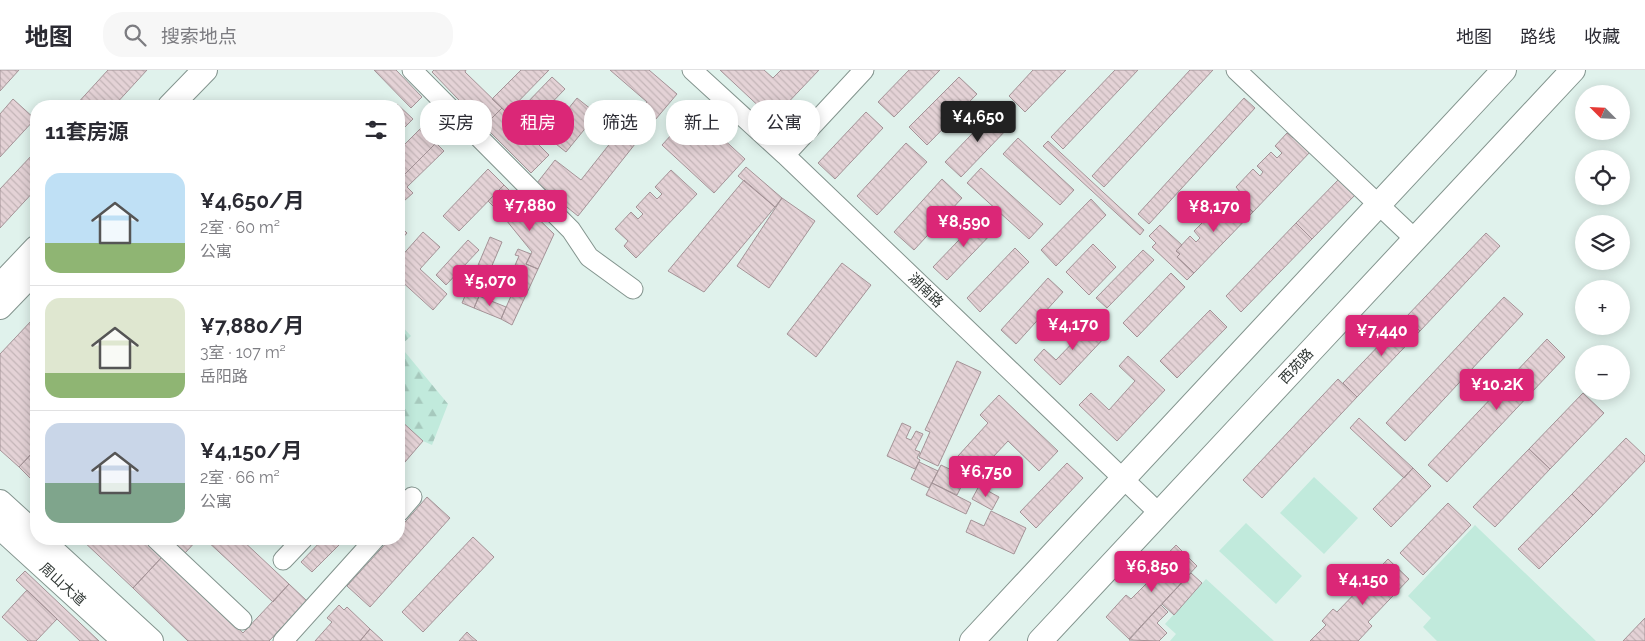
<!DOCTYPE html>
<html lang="zh">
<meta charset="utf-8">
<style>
body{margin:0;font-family:Raleway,"Noto Sans SC",sans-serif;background:#f7f7f7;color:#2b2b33;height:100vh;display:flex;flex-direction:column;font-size:19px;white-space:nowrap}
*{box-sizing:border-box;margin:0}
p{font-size:16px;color:#7c7c81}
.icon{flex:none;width:28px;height:28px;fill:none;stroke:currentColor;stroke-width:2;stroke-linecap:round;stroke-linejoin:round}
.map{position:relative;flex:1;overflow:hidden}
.details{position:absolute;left:30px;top:30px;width:375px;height:445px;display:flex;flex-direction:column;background:#fff;border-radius:20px;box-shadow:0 2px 12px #0003}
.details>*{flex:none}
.banner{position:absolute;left:420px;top:30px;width:475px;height:45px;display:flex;gap:10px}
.needle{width:32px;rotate:294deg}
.buttons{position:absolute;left:1575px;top:15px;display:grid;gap:10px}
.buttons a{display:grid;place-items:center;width:55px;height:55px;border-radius:50%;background:#fff;box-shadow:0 2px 12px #0003;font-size:25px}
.price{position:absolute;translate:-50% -42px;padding:0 11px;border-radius:5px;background:#db2777;color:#fff;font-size:16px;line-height:32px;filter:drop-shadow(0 1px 2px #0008)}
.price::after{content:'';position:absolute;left:50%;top:30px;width:15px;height:11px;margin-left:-8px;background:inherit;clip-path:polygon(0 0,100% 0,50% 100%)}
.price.active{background:#222;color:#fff}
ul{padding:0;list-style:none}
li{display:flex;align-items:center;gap:15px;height:125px;padding:0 15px}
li+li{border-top:1px solid #e1e1e2}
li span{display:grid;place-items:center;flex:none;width:140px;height:100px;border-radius:15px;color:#555}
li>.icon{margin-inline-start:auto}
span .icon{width:60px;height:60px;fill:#fffc;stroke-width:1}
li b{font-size:21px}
h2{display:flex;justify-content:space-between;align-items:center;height:60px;padding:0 15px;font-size:21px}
.chip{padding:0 18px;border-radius:20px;background:#fff;box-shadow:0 2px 12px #0003;font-size:18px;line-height:45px}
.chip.active{background:#db2777;color:#fff}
header{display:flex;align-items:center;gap:30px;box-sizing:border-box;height:70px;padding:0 25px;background:#fff;border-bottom:1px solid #e1e1e2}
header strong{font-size:24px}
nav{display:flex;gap:28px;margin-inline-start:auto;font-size:18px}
.search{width:350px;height:45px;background:#f7f7f7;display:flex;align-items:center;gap:12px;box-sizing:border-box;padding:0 18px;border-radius:20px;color:#7c7c81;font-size:19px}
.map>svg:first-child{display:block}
.grass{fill:#c1eadc}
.forest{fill:url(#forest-firs)}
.building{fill:url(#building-back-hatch);stroke:#a49397}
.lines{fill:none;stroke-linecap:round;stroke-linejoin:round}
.minor-casing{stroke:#83948e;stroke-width:21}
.major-casing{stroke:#83948e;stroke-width:26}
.minor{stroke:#fff;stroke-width:19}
.major{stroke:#fff;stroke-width:24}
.labels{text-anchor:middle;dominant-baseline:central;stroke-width:4;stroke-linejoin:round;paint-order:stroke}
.street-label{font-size:14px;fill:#303734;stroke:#fff}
</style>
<header>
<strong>地图</strong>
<div class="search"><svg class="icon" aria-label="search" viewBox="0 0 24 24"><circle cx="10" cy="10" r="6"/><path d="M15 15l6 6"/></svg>搜索地点</div>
<nav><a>地图</a><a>路线</a><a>收藏</a></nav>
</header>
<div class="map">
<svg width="1645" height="571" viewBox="0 0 1645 571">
<defs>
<pattern id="forest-firs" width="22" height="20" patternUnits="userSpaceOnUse" patternTransform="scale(1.25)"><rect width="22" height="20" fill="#c1eadc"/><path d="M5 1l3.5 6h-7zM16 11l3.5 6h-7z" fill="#a6c9bd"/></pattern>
<pattern id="building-back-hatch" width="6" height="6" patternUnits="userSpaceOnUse" patternTransform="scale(1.25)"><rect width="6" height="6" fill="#e4d2d6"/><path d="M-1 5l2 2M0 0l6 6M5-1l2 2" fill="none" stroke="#c4b5b8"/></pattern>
</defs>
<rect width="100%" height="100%" fill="#e0f2ec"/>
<path class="grass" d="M1314 407 1358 448 1324 484 1280 443Z
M1246 453 1302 506 1276 534 1219 481Z
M1475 455 1480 460 1596 571H1437L1423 557 1431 548 1408 526Z
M1206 509 1274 571H1170L1176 564 1165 554Z"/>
<path class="forest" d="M399 253 411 266 400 276 448 334 432 375 423 371 399 349Z"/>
<path class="building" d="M0 0H19L0 21Z
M108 0H147L114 36H75Z
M374 0H396L422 27 411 38Z
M434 0H466L465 2 502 38 484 56 432 2Z
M521 0H549L507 43 492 29Z
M610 0H649L677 24 639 69 623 57 647 32Z
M720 0H764L773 8 781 0H819L779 42H765Z
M909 0H940L894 47 878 32Z
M1033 0H1066L1025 42 1009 26Z
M1115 0H1138L1063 79 1051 67Z
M1190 0H1213L1104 117 1092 106Z
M552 7 565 19 535 50 522 38Z
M959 7 977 24 927 75 909 57Z
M577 28 597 44 566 82 546 66Z
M1244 28 1255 38 1149 154 1138 144Z
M13 29 35 49 0 87V44Z
M397 34 413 49 399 63V36H395Z
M502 38 549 85 531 103 484 56Z
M429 40 450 62 443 69 422 47Z
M995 40 1011 55 961 107 945 92Z
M693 41 745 89 714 123 662 75Z
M866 42 883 58 835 109 818 93Z
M623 57 639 69 578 146 537 113 555 90 581 110Z
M421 58 436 73 399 110V80Z
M1287 63 1293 68 1295 66 1311 81 1253 142 1238 127 1241 123 1236 117 1253 99 1260 106 1263 102 1257 96 1271 82 1277 88 1282 83 1275 76Z
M1018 68 1074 120 1060 135 1003 84Z
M1048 71 1144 160 1140 165 1043 76Z
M436 73 444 81 407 117 413 123 404 131 399 126V110Z
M906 73 927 92 877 145 857 126Z
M33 84 36 88V119L0 158V119Z
M746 97 782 128 775 137 738 106Z
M981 98 1043 154 1029 169 967 113Z
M488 99 504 115 459 161 443 146Z
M671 100 697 124 636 188 624 176 628 171 615 159 631 142 638 149 643 144 636 137 650 122 657 129 662 124 655 117Z
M1341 107 1357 123 1312 169 1296 153Z
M942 109 962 128 914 180 894 162Z
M744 110 775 137 704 222 668 201Z
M504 115 518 129 502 145 488 131Z
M1232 124 1237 129 1238 127 1253 142 1194 203 1177 187 1180 184 1176 181 1190 166 1196 172 1200 168 1194 161 1210 145 1216 151 1221 146 1215 141Z
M782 128 815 151 769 218 737 196Z
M518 129 554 164 538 199 526 194 532 182 502 145Z
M1091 129 1106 145 1056 196 1041 180Z
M981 147 995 160 947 210 933 197Z
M1296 153 1312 169 1241 242 1226 226Z
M399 155 407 163 399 172Z
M1160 155 1182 175 1176 181 1180 184 1177 187 1194 203 1187 210 1152 177 1156 173 1149 166Z
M423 162 440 177 420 199 447 224 433 240 399 209V189Z
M1486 163 1500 176 1420 261 1406 247Z
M490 167 502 172 474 238 462 233Z
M468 170 479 180 446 215 436 205Z
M1093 174 1116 197 1089 225 1066 202Z
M1015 178 1029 192 980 242 967 228Z
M518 179 531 184 526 194 538 199 512 255 501 249 514 219 508 217 512 208 510 207 519 186 515 185Z
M1143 180 1154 190 1107 238 1096 228Z
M842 193 871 215 816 287 787 264Z
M1171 203 1185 217 1137 267 1123 253Z
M1048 208 1063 222 1016 274 1001 260Z
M479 226 506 237 501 249 474 238Z
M1504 227 1523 244 1405 371 1386 353Z
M1210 240 1227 257 1177 308 1160 291Z
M1083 242 1107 265 1060 315 1034 290 1044 279 1056 290 1083 262 1073 252Z
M1406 247 1420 261 1357 327 1343 313Z
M32 250 36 251V379L19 397 0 380V284Z
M1547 269 1565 287 1447 412 1428 395Z
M1128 286 1165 320 1117 371 1079 335 1091 323 1109 340 1135 311 1119 296Z
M957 291 981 302 938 396 919 387 930 362 925 360Z
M1338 309 1357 327 1262 428 1243 410Z
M1583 323 1604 343 1550 399 1529 379Z
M999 325 1058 381 1039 401 1008 371 977 404 958 386 988 353 980 345Z
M1359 348 1413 398 1404 408 1350 358Z
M399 349 423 371 399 399Z
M902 353 911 357 906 368 911 370 916 361 923 364 915 380 920 382 917 388 920 390 915 399 887 386Z
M1626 368 1645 386V391L1593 445 1572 424Z
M36 379V414L19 397Z
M1529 379 1550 399 1495 457 1473 437Z
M919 392 938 401 929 418 911 409Z
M1067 393 1083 408 1036 458 1020 442Z
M941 395 966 407 957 425 932 413Z
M1413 398 1431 416 1391 457 1373 439Z
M932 413 971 433 966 444 926 425Z
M979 416 999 427 992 440 972 429Z
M1572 424 1593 445 1539 499 1518 479Z
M427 427 450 448 370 537 347 516 390 469H399V459Z
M1448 433 1471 455 1423 505 1400 483Z
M991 441 1026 458 1014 484 966 462 971 450 984 456Z
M473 467 494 487 423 562 402 542Z
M81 469H143L162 487 133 518Z
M170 469H198L185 483Z
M205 469H241L289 514 273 532Z
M323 469H345L312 502 301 492Z
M1176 475 1197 496 1129 569 1106 547 1126 525 1131 529 1157 503 1153 499Z
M162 487 243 563 289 514 307 531 269 571H188L133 518Z
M1388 489 1409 509 1368 552 1372 556 1358 571H1310L1326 555 1322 551 1333 539 1337 542Z
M25 501 99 571H80L16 510Z
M1191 503 1202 513 1174 545 1162 534Z
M27 520 57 549 36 571H28L2 547Z
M339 535 344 540 347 537 370 559 360 571H315L332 552 327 548Z
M1161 535 1168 542 1157 553 1167 563 1159 571 1129 570Z
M1645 548V571H1623Z
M370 559 383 571H360Z
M467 562 471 566 477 571H459Z"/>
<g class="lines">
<defs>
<path id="minor" d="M412 0 571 160 589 187 633 219
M692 0 785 85 1159 443
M1236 0 1416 170
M785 85 864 0
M399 442 412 427
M156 469 242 550
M283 490 303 469
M283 571 375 469"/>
<path id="major" d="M170 36 205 0
M0 216 36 178
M0 237 26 210
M0 432 36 465
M0 457 125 571
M40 469 151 571
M972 571 1504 0
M1040 571C1217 380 1396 191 1573 0"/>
</defs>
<use href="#minor" class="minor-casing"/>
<use href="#major" class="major-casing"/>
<use href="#minor" class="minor"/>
<use href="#major" class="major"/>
</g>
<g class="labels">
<g class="street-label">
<text transform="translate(926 220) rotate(44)">湖南路</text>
<text transform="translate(1296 296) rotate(-47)">西苑路</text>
<text transform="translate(63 514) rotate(42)">周山大道</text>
</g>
</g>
</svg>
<div class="buttons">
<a><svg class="needle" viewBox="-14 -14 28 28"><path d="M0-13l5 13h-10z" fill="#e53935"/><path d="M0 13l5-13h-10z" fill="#7c7c81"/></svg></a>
<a><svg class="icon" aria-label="locate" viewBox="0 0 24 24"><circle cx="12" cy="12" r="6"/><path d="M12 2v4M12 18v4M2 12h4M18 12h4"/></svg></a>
<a><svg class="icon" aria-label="layers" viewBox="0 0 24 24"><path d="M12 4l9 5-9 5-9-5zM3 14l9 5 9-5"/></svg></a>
<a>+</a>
<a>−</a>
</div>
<b class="price active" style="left:978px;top:73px">¥4,650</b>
<b class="price" style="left:530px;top:162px">¥7,880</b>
<b class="price" style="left:1214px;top:163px">¥8,170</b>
<b class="price" style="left:964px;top:178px">¥8,590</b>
<b class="price" style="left:490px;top:237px">¥5,070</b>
<b class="price" style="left:1073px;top:281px">¥4,170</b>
<b class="price" style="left:1382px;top:287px">¥7,440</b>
<b class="price" style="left:1497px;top:341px">¥10.2K</b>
<b class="price" style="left:986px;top:428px">¥6,750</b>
<b class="price" style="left:1152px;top:523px">¥6,850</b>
<b class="price" style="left:1363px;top:536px">¥4,150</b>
<div class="banner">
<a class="chip">买房</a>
<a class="chip active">租房</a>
<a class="chip">筛选</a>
<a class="chip">新上</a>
<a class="chip">公寓</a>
</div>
<section class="details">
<h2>11套房源<svg class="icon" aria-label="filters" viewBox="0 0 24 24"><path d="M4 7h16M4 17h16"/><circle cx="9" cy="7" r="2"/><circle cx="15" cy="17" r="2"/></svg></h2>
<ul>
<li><span style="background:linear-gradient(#bfe0f5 70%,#8fb573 0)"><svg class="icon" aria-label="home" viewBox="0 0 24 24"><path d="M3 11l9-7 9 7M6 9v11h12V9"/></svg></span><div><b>¥4,650/月</b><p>2室 · 60 m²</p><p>公寓</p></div></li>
<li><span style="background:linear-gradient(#dfe7d0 75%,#8fb573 0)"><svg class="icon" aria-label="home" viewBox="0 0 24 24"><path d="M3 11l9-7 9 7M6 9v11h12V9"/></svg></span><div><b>¥7,880/月</b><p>3室 · 107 m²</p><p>岳阳路</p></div></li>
<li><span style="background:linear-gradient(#c9d6e8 60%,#7fa58c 0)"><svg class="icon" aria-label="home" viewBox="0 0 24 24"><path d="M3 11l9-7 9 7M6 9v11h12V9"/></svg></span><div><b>¥4,150/月</b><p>2室 · 66 m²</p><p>公寓</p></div></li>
</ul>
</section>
</div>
